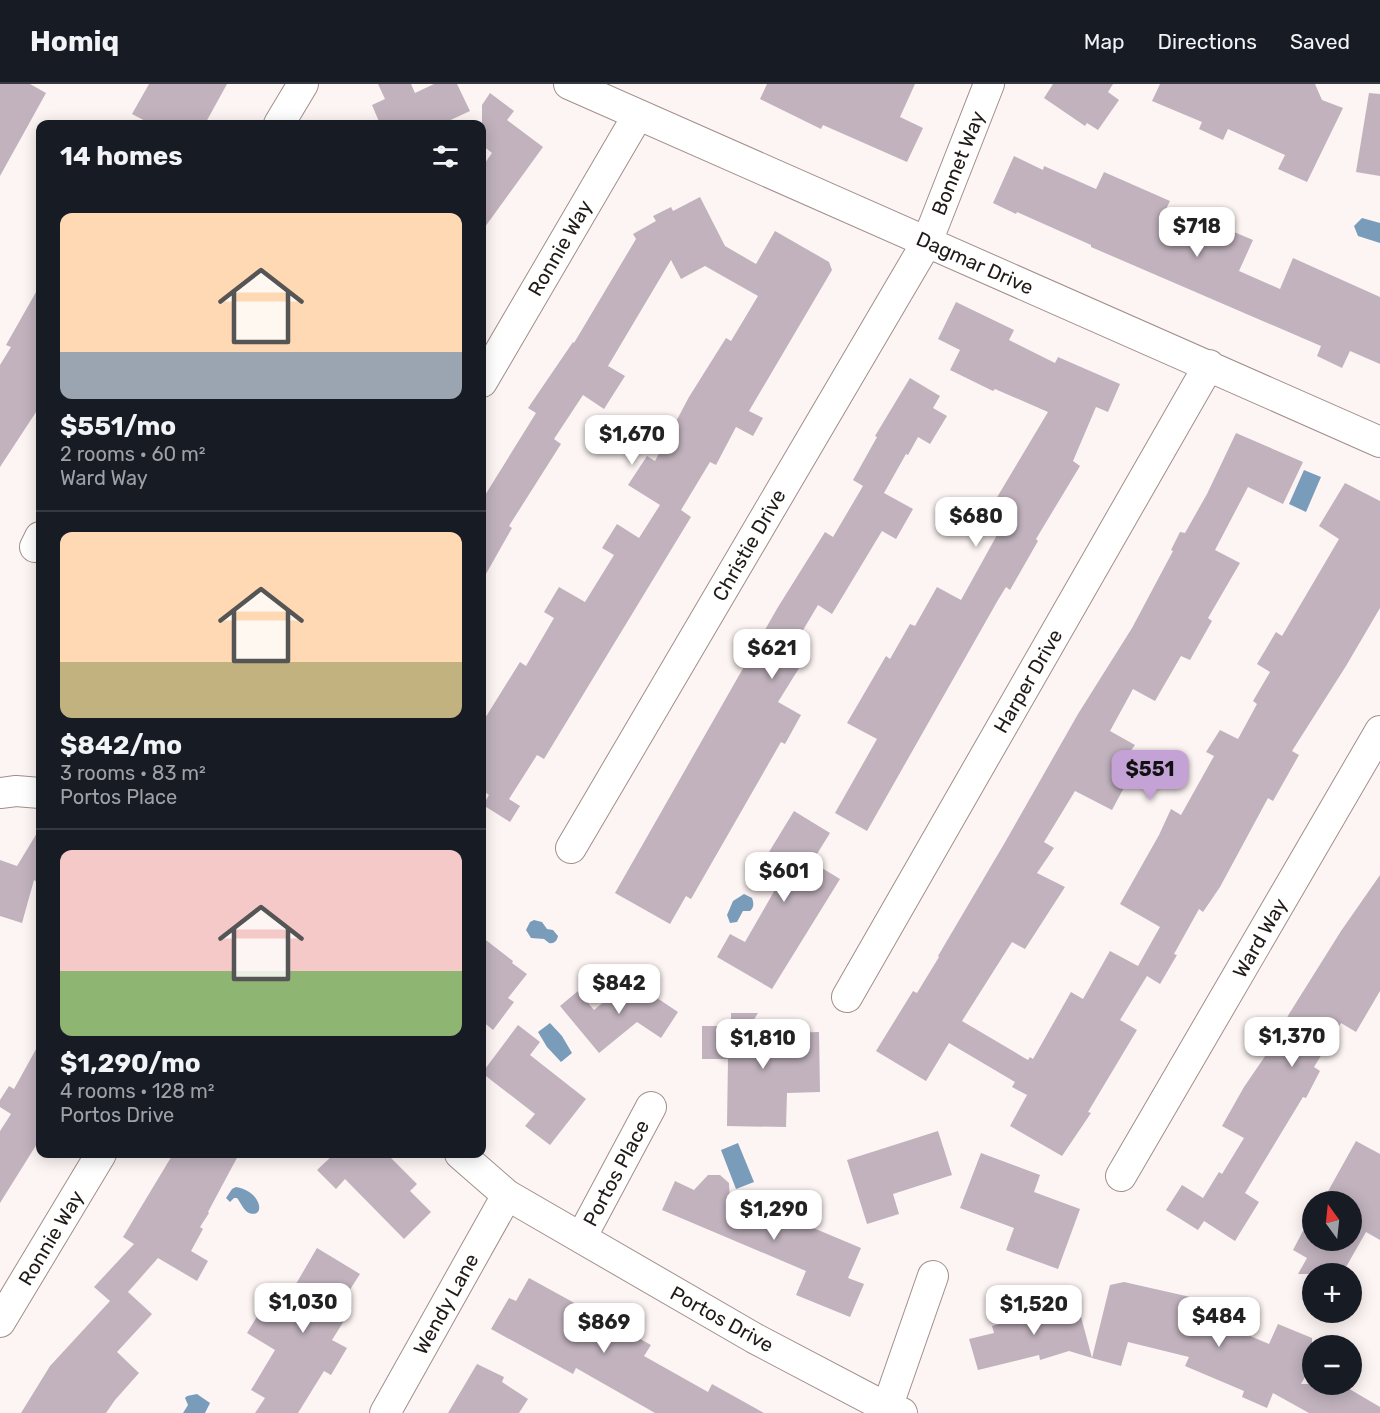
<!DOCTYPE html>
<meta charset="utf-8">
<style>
body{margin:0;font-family:Rubik,sans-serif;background:#242831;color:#f1f3f6;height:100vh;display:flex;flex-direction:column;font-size:22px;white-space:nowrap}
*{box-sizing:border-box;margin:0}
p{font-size:20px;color:#9ea1a6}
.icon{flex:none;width:33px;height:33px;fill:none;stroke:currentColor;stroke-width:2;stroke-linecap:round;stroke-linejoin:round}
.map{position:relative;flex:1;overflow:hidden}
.details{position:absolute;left:36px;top:36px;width:450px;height:1038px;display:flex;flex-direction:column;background:#171b24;border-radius:12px;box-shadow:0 3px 15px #0003}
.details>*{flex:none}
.needle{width:39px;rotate:345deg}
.fabs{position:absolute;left:1302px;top:1107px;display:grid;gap:12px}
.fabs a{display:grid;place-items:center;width:60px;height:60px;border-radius:50%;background:#171b24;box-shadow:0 3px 15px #0003;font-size:30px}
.price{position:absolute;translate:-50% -51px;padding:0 14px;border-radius:12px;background:#fff;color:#222;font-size:20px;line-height:39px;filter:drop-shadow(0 2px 3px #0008)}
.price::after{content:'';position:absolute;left:50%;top:36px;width:18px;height:14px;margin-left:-9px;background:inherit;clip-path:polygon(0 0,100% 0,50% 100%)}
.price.current{background:#c5a2d5;color:#111}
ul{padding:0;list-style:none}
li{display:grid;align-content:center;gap:12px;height:318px;padding:0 24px}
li+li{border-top:2px solid #363941}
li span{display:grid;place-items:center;height:186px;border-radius:12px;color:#555}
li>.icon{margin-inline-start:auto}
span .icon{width:108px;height:108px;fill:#fffc;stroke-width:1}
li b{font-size:26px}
h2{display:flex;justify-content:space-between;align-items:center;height:72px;padding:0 24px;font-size:26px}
header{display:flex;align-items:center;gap:36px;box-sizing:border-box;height:84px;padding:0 30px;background:#171b24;border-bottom:2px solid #363941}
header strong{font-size:28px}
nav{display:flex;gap:33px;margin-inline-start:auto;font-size:21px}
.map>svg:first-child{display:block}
.water{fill:#7a9cbb}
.building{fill:#c1b2bd}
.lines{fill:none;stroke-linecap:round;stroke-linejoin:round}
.street-casing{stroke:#a18f89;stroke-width:32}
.street{stroke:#fff;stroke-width:30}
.labels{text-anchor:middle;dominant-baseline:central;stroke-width:4.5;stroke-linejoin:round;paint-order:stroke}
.street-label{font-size:20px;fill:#201a18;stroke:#fff}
</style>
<header>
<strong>Homiq</strong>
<nav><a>Map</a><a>Directions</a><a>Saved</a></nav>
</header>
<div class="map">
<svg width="1380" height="1329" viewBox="0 0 1380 1329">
<rect width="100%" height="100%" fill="#fdf5f3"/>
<path class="water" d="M1362 134 1380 139V159L1358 152 1354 142Z
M1304 386 1321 393 1306 428 1289 420Z
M744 810 752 814C754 819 754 824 750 827H743L737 838 730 839 727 831 733 817Z
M534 836 542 838 547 845 553 846 558 852C557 857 554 860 549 859L544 855 531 854 526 846 530 838Z
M550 939 562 952 572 969 561 978 547 963 538 948Z
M738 1059 754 1098 736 1105 721 1066Z
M236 1103C262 1107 266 1135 249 1129 244 1127 241 1119 237 1114H234L230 1118 226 1114 232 1105Z
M197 1310 210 1319 205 1329H183L188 1321 185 1314 187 1312Z"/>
<path class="building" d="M0 0H30L46 9 0 92Z
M149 0H227L205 40H151L132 30Z
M378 0H411L415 9 434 0H457L470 27 442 40H380L372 21 385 15Z
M767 0H915L900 33 923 44 907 78 823 41 821 45 760 15Z
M1053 0H1113L1108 8 1119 16 1098 46 1087 39 1085 42 1044 14Z
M1160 0H1315L1322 16 1343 24 1307 98 1278 85 1285 71 1228 45 1223 56 1199 45 1202 38 1152 17Z
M490 9 514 27 507 36 543 63 482 147V83L492 69 482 61V21Z
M1369 9 1380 10V92L1356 88Z
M1014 72 1043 86 1044 82 1096 105 1104 88 1170 117 1164 129 1198 144 1203 142 1225 152 1227 145 1253 156 1239 187 1280 205 1293 174 1380 213V280L1350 267 1342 284 1317 272 1321 262 1091 163V161L1017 128 1016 130 993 119Z
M700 113 725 162 756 180 775 147 829 178 832 186 749 327 763 334 753 352 736 343 716 381 710 378 681 426 691 433 544 675 537 671 509 715 520 722 510 738 483 721 489 711 482 706V639L520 578 526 582 554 534 544 528 559 503 585 518 614 471 602 464 617 440 639 454 660 421 628 401 647 372 655 377 689 313 726 254 731 257 758 212 705 182 681 195 671 176 608 282 625 292 604 325 583 311 554 355 561 360 509 442 512 444 482 497V416L536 329 528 324 573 258 574 259 636 155 633 150 656 137 653 132 671 123 673 127Z
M40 201V322L0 383V281L11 263 6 261Z
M956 218 1014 246 1009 256 1055 279 1058 273 1120 300 1108 328 1096 323 1073 377 1080 382 1036 455 1038 457 1010 506 1006 503 998 516 867 747 835 729 877 655 847 639 886 572 890 575 910 540 915 542 937 503 961 516 1012 424 996 415 1048 328 995 305 993 307 950 286 960 266 938 255Z
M910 294 940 312 933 324 947 332 930 360 918 353 908 371 906 370 884 409 913 425 896 455 882 447 832 530 818 521 787 573 801 581 778 618 801 631 785 660 781 658 691 815 686 812 670 840 615 809 778 523 825 448 833 453 863 402 853 396 877 353 875 352Z
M1236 349 1303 378 1283 420 1248 403 1215 466 1240 479 1208 534 1212 537 1190 576 1181 572 1155 617 1133 605 1110 647 1135 661 1113 691 1127 698 1112 726 1075 707 1044 758 1054 764 1037 789 1065 803 1025 865 1012 858 962 937 1028 976 1030 973 1033 975 1071 908 1083 915 1110 867 1138 882 1160 843 1120 820 1159 751 1171 725 1181 731 1214 672 1206 668 1220 646 1238 655 1257 620 1253 617 1270 588 1257 580 1276 548 1282 552 1339 455 1319 442 1345 399 1380 417V524L1346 582 1292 667 1299 671 1273 717 1268 714 1220 803 1203 828 1199 825 1174 870 1177 871 1160 900 1147 892 1120 936 1137 946 1088 1028 1091 1029 1062 1072 1010 1042 1027 1011 1012 1003 1015 998 949 959 926 997 876 967 913 907 917 909 939 873 938 872 1004 760 1078 630 1132 544 1173 467 1171 466 1180 448 1185 449 1207 410Z
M794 727 830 749 812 778 840 795 772 905 717 873 730 850 745 858 776 804 755 791Z
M40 744V800L34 796 22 839 0 832V776L17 782Z
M1380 791V907L1356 948 1341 939 1314 983 1320 987 1306 1014 1303 1013 1245 1109 1259 1118 1235 1157 1204 1137 1198 1146 1166 1126 1182 1101 1203 1114 1219 1088 1222 1090 1244 1054 1222 1042 1244 1003 1272 962 1289 930 1341 847Z
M482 853 513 877 512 879 527 890 508 914 514 918 493 946 482 937Z
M630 896 678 928 661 954 637 938 599 969 560 922 578 907 594 926Z
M731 929H758L745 950 819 948 820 1008 787 1009 786 1043 727 1042 728 975H702V942H731Z
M518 941 540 958 530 971 586 1015 550 1061 525 1042 535 1030 482 989Z
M40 958V1055L0 1119V1047L11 1030 0 1023V1016L9 1002 14 1005Z
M938 1047 952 1091 893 1110 899 1130 867 1140 847 1076Z
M1356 1057 1380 1070V1156L1366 1148 1342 1190H1298L1307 1174 1293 1166 1304 1145 1312 1150V1156H1352V1118H1322Z
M981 1069 1040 1091 1034 1108 1080 1125 1058 1185 1006 1166 1014 1144 960 1124Z
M173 1070H239L208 1128 209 1129 200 1143 203 1145 191 1167 208 1177 197 1197 158 1174 128 1208 152 1230 117 1268 139 1289 115 1316 106 1329H21L50 1282 110 1217 94 1203 134 1160 123 1153Z
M334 1070H387L417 1100 410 1107 431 1128 404 1155 345 1095 336 1105 317 1086Z
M708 1091H720L729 1099 730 1116 789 1142 792 1135 861 1164 848 1194 864 1200 850 1233 796 1211 806 1187 662 1126 675 1097 694 1106Z
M317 1164 360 1190 342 1218 352 1224 332 1256 347 1264 331 1291 324 1287 298 1329H255L265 1314 251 1306 275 1266 247 1249 272 1208 286 1217Z
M529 1194 651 1261 644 1272 708 1308 712 1300 764 1329H655L576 1284 573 1290 491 1245 509 1214 516 1217Z
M1124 1198 1217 1219 1236 1227 1229 1243 1269 1260 1278 1240 1312 1254V1281L1301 1300H1341L1380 1323V1329H1309L1273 1309 1267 1324 1242 1313 1244 1307 1185 1282 1189 1273 1128 1258 1121 1282 1092 1274 1110 1201Z
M1061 1214 1062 1218 1076 1214 1092 1274 1069 1267 1040 1276 1039 1271 978 1286 969 1255 994 1249 992 1242 1036 1229 1033 1221Z
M477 1280 504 1293 502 1298 528 1315 519 1329H448Z"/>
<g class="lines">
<defs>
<path id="street" d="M569 0 1380 358
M279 40 303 0
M482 298 638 31
M35 463 40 453
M0 709 16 707 40 709
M571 764 927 158 989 0
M847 913 1209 281
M460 1070 507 1111 754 1254 887 1324 902 1329
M1121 1092 1380 647
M581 1154 651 1023
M0 1238 101 1070
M887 1324 933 1192
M385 1329 507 1111"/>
</defs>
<use href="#street" class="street-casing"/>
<use href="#street" class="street"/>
</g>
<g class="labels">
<g class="street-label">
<text transform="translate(958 79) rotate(-68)">Bonnet Way</text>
<text transform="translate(560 164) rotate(-60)">Ronnie Way</text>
<text transform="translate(975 179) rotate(24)">Dagmar Drive</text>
<text transform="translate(749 461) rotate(-60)">Christie Drive</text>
<text transform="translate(1028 597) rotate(-60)">Harper Drive</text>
<text transform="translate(1260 854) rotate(-60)">Ward Way</text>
<text transform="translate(616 1089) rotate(-62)">Portos Place</text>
<text transform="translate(51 1154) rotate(-59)">Ronnie Way</text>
<text transform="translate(446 1220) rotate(-61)">Wendy Lane</text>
<text transform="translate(722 1235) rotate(29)">Portos Drive</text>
</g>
</g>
</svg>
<div class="fabs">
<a><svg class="needle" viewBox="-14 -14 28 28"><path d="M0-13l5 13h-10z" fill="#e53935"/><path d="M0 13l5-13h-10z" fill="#9ea1a6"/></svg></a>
<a>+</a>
<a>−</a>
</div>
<b class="price" style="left:1197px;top:174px">$718</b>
<b class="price" style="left:632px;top:382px">$1,670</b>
<b class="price" style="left:976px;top:464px">$680</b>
<b class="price" style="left:772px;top:596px">$621</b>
<b class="price current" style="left:1150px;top:717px">$551</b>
<b class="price" style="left:784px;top:819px">$601</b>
<b class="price" style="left:619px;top:931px">$842</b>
<b class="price" style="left:1292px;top:984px">$1,370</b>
<b class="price" style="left:763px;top:986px">$1,810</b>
<b class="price" style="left:774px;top:1157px">$1,290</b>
<b class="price" style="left:303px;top:1250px">$1,030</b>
<b class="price" style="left:1034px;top:1252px">$1,520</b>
<b class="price" style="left:1219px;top:1264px">$484</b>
<b class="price" style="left:604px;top:1270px">$869</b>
<section class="details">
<h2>14 homes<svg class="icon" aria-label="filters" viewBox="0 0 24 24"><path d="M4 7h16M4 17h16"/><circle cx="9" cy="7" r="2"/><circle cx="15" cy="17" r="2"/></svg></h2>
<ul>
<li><span style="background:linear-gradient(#ffd9b3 75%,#9aa5b1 0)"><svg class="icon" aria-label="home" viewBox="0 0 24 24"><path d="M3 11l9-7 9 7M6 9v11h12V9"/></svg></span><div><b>$551/mo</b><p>2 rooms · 60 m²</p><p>Ward Way</p></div></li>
<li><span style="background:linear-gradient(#ffd9b3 70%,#c2b280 0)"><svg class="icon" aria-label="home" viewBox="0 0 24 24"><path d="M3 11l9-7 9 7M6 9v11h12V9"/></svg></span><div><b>$842/mo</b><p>3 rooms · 83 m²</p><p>Portos Place</p></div></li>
<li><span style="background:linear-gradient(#f6c9c9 65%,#8fb573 0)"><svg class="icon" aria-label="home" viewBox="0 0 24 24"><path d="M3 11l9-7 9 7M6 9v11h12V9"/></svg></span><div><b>$1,290/mo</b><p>4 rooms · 128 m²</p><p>Portos Drive</p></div></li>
</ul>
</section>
</div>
